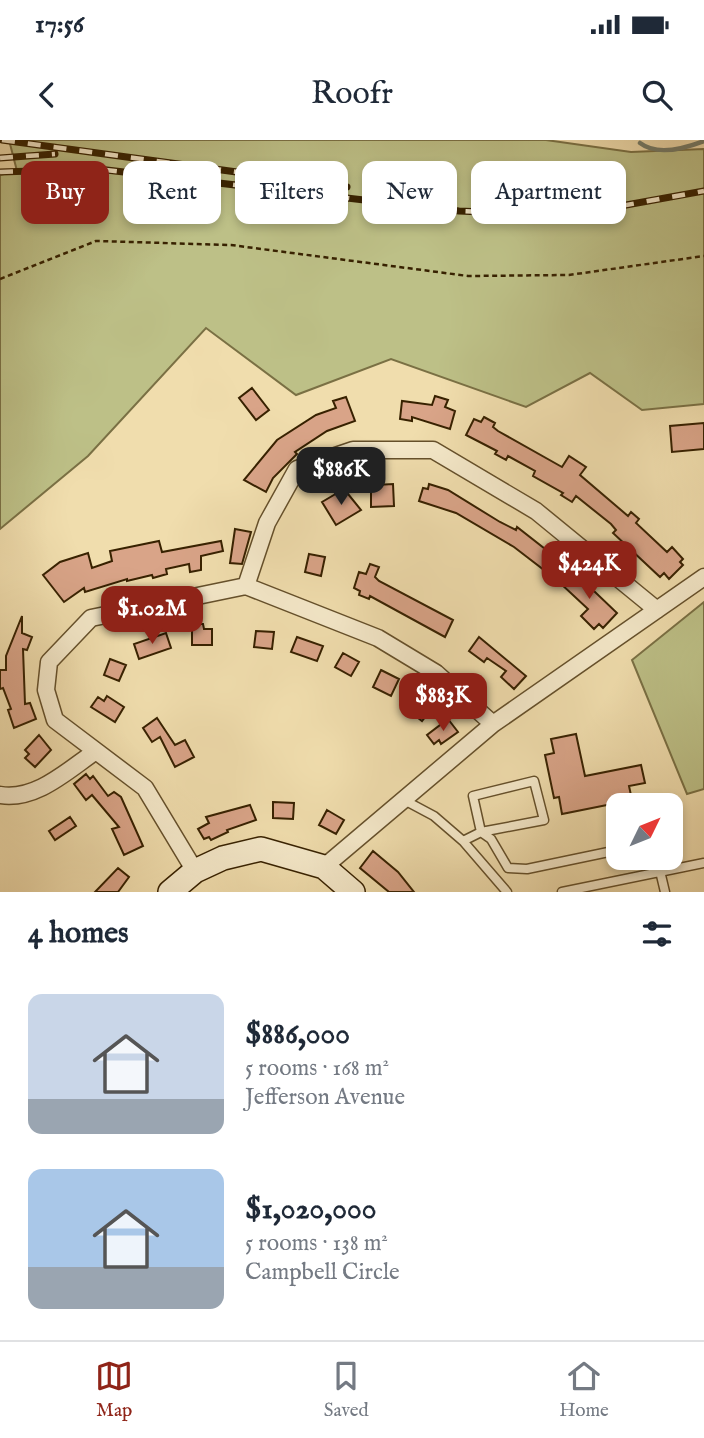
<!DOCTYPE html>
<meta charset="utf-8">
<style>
body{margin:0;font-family:"IM FELL English",serif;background:#f2f2f3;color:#1f2937;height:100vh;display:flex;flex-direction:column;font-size:26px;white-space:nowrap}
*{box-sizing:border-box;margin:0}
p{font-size:23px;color:#747a83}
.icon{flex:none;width:38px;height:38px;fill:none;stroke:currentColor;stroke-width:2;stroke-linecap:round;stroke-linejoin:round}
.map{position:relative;height:752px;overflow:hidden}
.sheet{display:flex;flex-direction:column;background:#fff;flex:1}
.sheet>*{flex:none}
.guide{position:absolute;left:21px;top:21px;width:663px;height:63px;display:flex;gap:14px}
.needle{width:46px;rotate:47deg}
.tools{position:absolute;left:606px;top:653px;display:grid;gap:14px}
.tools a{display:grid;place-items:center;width:77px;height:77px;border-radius:14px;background:#fff;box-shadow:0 4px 10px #0003;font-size:35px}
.price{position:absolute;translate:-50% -60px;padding:0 16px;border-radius:14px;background:#8f2418;color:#fff;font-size:23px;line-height:46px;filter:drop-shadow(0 2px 4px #0008)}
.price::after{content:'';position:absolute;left:50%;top:42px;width:21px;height:16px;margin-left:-10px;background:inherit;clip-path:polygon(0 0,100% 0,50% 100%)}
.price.on{background:#222;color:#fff}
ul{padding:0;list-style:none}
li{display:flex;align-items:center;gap:21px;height:175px;padding:0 28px}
li span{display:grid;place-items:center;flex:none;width:196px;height:140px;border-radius:14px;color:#555}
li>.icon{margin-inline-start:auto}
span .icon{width:84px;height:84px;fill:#fffc;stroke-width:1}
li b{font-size:30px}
h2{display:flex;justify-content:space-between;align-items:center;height:84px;padding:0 28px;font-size:30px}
.tag{padding:0 24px;border-radius:14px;background:#fff;box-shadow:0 4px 10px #0003;font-size:24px;line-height:63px}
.tag.on{background:#8f2418;color:#fff}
.status{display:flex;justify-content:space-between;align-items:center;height:49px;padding:0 35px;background:#fff;direction:ltr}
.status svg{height:19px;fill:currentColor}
header{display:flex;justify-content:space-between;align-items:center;height:91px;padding:0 28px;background:#fff;font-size:32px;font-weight:600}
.tabs{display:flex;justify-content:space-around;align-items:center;height:98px;border-top:2px solid #e0e1e3;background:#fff;font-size:19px;color:#747a83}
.tabs a{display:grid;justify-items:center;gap:4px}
.tabs .on{color:#8f2418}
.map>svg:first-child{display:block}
.green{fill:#bdc087;stroke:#7a7044;stroke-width:2}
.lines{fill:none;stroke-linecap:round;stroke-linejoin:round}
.stream{stroke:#747d6b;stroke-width:4.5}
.building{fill:#d9a488;stroke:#372100;stroke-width:2}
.lane-casing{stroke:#65502b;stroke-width:11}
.street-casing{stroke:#65502b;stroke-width:19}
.secondary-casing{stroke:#372100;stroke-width:26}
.path{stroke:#372100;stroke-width:2.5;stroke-dasharray:5 3.5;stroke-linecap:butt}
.lane{stroke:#f5e9ca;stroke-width:8}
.street{stroke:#f5e9ca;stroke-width:16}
.secondary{stroke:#f5e9ca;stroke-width:23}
.rail-casing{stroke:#372100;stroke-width:7}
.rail{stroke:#f5e9ca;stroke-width:4.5;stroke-dasharray:13;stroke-linecap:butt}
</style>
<div class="status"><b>17:56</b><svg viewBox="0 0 49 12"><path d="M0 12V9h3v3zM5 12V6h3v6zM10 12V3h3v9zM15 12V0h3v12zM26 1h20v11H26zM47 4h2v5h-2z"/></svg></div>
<header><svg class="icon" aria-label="back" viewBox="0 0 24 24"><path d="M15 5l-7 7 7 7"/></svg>Roofr<svg class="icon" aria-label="search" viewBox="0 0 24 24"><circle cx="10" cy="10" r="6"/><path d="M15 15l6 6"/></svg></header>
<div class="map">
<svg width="704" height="752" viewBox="0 0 704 752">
<rect width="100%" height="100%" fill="#f0ddad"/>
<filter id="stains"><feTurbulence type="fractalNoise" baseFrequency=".00286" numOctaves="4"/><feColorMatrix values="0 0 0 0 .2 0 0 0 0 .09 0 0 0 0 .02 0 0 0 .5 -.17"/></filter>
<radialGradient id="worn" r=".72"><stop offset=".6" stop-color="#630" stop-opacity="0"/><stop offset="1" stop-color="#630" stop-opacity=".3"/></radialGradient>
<path class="green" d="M9 0H546L631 12 704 9V264L642 270 590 233 526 267 391 219 296 255 206 188 88 316 0 389V35L17 31Z
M704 462V649L687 654 632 520Z"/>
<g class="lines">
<path class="stream" d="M640 3C657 16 686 8 704 1"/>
</g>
<path class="building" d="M252 248 269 270 256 280 239 258Z
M435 256 448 260 445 267 455 271 450 289 412 277V281L400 279 402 261 432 265Z
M346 257 355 281 327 291 295 312 297 314 273 338 266 352 244 340 277 300 316 275 336 268 333 261Z
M484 277 495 283 493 287 498 291 562 327 569 316 586 327 580 335 628 376 631 372 639 379 636 383 667 412 672 407 683 419 680 422 683 425 669 439 664 433 660 437 613 393 616 390 611 384 576 356 572 362 561 355 563 353 533 336 535 331 508 316 506 320 495 314 497 311 466 295 474 279 481 282Z
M704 283V309L672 312 670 286Z
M393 344 394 366 371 367V350H376V345Z
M429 344 448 350 500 382 516 390 517 387 554 416 544 430 514 407 456 373 419 361 423 348 428 349Z
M344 349 361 370 336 385 322 362Z
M235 389 251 392 242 424 230 423Z
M159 401 162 412 221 401 223 411 201 416V430L190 432 189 424 166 429 167 434 153 438 152 435 127 441V439L85 452 84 448 64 462 43 435 60 422 88 413 92 428 112 421 110 411Z
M309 414 325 417 321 436 305 432Z
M370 424 379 427 375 437 379 441 453 480 445 497 370 456 369 459 359 455 360 451 354 448 359 432 366 434Z
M572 430 617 473 603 488 599 484 594 489 581 476 588 469 560 443Z
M22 476V493L32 497 27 510 23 509 25 564 30 563 36 579 14 588 8 570 11 569 3 548 0 549V530H6V516Z
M192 484H203L204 489H212V505H192Z
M256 491 274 492 272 509 254 507Z
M166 493 171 508 139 519 134 504Z
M297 497 323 506 317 521 291 512Z
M479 497 526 536 514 549 501 537 506 531 487 518 484 522 469 511Z
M343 513 359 522 351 536 335 527Z
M110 519 126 525 119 541 104 535Z
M381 530 399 539 391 556 373 547Z
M414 551 433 567 422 581 407 569 410 565 405 563Z
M107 556 124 567 115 582 91 567 98 557 104 561Z
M157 578 175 605 185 600 194 617 175 627 160 597 152 602 143 588Z
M448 579 458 592 441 604 439 600 434 604 427 595Z
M576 594 585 636 641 625 645 643 629 646 632 660 562 674 559 657 554 658 545 615 554 613 551 599Z
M39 595 51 610 35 627 25 618 29 614 25 610Z
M86 634 90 639 93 636 108 656 114 652 121 657 143 706 124 715 112 689 119 687 92 655 86 660 74 644Z
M273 662 294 663 293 679 273 678Z
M250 665 256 680 227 690 228 692 211 700 209 697 204 699 198 689 209 683 206 677Z
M327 670 344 680 336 694 319 685Z
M70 677 76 686 55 700 49 691Z
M373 711 398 732 414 752H389L360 728Z
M118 728 129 737 118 752H95Z"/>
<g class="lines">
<defs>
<path id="lane" d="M404 660 434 676 463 701 507 752
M463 701 481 692 544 680 534 641 473 656 481 692 491 699 508 728 527 729 618 710
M662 718 667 730
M660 731 665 752
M562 752 704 723"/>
<path id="street" d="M246 446 267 383 297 329 353 310H433L536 371 657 470
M0 655C36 661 68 630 96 611
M324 727 493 584 704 437
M195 731 145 648 55 580 46 550 49 522 91 478 246 446 378 498 436 533 493 584"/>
<path id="secondary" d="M170 752 195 731 223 718 261 709 324 727 353 752"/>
</defs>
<use href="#lane" class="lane-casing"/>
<use href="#street" class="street-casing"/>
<use href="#secondary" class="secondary-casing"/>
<path class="path" d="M0 139 96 101 231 105 468 136 569 135 704 116"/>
<use href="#lane" class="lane"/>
<use href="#street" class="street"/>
<use href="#secondary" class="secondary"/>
<defs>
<path id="rail" d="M2 0 347 47
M0 18 55 14
M0 32 98 29 459 71 531 74 604 69 704 51
M541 64 597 60"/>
</defs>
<use href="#rail" class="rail-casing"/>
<use href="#rail" class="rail"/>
</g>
<rect width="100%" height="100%" filter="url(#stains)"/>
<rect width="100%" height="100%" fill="url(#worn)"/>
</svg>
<div class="tools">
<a><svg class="needle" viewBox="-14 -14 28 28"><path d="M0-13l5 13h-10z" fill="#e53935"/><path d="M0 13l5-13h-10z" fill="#747a83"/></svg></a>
</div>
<b class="price on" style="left:341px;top:367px">$886K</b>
<b class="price" style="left:589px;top:461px">$424K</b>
<b class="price" style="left:152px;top:506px">$1.02M</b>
<b class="price" style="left:443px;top:593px">$883K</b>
<div class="guide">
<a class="tag on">Buy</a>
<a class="tag">Rent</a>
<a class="tag">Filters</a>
<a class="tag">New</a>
<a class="tag">Apartment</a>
</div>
</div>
<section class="sheet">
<h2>4 homes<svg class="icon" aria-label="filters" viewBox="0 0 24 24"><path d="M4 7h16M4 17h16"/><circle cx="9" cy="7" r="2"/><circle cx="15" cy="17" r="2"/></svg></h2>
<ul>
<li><span style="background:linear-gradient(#c9d6e8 75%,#9aa5b1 0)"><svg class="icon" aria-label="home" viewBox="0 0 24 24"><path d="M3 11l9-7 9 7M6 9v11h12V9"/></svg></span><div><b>$886,000</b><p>5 rooms · 168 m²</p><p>Jefferson Avenue</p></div></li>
<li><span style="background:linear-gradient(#a9c7e8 70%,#9aa5b1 0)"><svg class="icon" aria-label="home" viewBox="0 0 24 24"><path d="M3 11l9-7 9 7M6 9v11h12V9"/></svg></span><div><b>$1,020,000</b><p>5 rooms · 138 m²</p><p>Campbell Circle</p></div></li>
</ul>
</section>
<nav class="tabs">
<a class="on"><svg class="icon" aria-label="map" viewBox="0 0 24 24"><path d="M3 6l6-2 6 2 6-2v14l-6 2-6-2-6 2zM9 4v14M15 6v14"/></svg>Map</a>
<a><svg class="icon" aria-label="saved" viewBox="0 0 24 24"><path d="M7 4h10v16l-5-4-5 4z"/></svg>Saved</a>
<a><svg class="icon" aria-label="home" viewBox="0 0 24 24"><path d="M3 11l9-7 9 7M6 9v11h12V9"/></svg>Home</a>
</nav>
